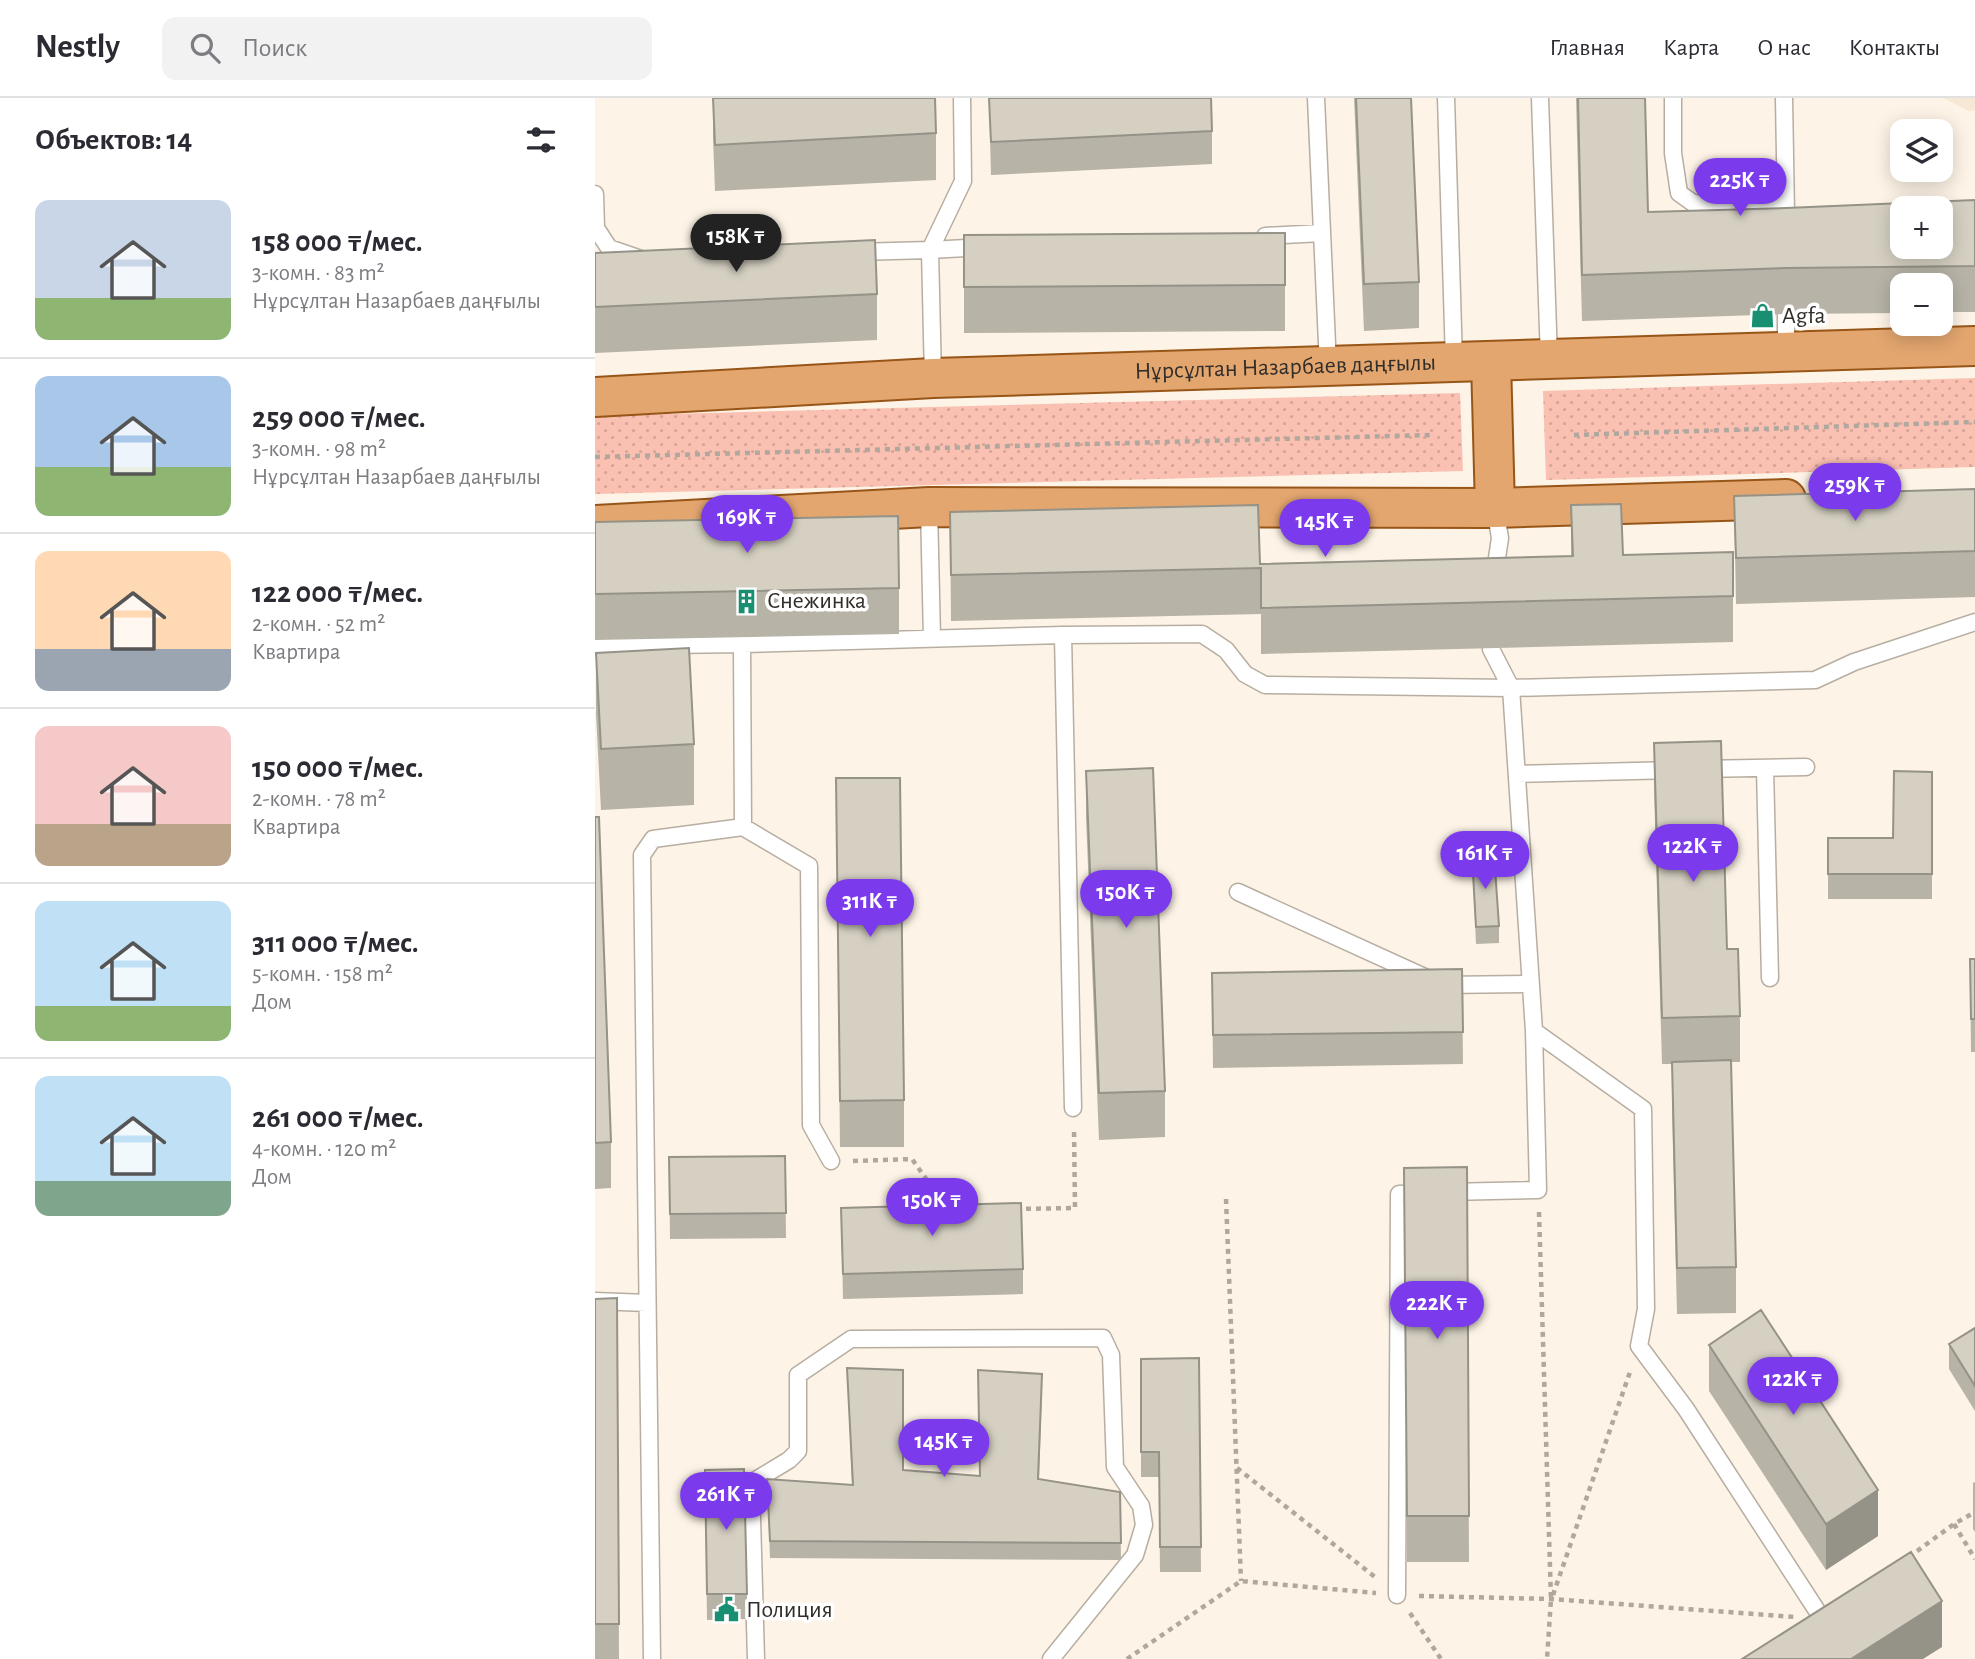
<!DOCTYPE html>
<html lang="ru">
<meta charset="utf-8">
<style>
body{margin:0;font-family:"Alegreya Sans",sans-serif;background:#f2f2f3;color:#2b2b33;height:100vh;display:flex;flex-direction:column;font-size:26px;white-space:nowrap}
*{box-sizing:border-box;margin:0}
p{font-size:23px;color:#7c7c81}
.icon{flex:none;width:38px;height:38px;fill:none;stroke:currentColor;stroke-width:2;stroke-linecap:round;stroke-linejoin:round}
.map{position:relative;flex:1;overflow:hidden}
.details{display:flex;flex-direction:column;background:#fff;width:595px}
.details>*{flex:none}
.fabs{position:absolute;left:1295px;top:21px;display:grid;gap:14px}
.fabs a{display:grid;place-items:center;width:63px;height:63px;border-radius:14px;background:#fff;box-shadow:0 4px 18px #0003;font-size:35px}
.price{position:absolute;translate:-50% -60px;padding:0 16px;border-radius:24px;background:#7c3aed;color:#fff;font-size:23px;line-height:46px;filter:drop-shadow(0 2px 4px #0008)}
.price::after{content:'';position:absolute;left:50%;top:42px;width:21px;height:16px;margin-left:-10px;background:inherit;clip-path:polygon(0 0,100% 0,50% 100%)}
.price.on{background:#222;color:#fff}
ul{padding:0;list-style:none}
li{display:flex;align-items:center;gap:21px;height:175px;padding:0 35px}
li+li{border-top:2px solid #e1e1e2}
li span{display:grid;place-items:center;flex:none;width:196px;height:140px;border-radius:14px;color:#555}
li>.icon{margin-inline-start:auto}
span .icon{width:84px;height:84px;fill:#fffc;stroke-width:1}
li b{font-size:30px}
h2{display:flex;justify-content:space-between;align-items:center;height:84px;padding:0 35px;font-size:30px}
header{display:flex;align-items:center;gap:42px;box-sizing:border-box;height:98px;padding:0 35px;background:#fff;border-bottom:2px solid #e1e1e2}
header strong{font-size:33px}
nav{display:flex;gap:38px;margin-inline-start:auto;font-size:24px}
.search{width:490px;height:63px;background:#f2f2f3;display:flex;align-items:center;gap:18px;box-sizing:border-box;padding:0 24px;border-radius:14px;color:#7c7c81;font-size:26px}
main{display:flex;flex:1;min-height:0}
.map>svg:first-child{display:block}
.built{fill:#f7e8d5}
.grass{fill:url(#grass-dots)}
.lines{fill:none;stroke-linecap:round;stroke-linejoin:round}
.service-casing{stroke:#b7aea2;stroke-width:19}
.primary-casing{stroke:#985518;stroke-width:42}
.path{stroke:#b0a89f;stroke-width:4.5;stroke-dasharray:5 5;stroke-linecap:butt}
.service{stroke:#fff;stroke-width:16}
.primary{stroke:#e3a66f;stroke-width:38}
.wall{fill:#b7b3a7}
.shaded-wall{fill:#959288}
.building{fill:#d5d0c2;stroke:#959288;stroke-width:2;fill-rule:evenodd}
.labels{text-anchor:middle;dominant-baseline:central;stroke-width:7;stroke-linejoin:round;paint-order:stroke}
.poi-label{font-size:24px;fill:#312d29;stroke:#fff;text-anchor:start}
.street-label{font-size:24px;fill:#312d29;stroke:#fff}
</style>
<header>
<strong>Nestly</strong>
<div class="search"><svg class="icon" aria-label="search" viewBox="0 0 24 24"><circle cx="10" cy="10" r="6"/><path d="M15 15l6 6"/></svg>Поиск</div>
<nav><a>Главная</a><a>Карта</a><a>О нас</a><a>Контакты</a></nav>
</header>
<main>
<section class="details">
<h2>Объектов: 14<svg class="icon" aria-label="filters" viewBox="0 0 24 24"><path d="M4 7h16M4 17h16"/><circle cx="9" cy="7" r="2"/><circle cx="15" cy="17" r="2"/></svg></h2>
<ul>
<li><span style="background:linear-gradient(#c9d6e8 70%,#8fb573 0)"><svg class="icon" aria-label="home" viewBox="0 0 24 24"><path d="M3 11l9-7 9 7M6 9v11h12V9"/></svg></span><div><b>158 000 ₸/мес.</b><p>3-комн. · 83 m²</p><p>Нұрсұлтан Назарбаев даңғылы</p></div></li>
<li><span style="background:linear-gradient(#a9c7e8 65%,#8fb573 0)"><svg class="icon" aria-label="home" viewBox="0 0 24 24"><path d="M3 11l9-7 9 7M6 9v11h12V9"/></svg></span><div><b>259 000 ₸/мес.</b><p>3-комн. · 98 m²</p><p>Нұрсұлтан Назарбаев даңғылы</p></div></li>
<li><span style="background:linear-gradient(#ffd9b3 70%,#9aa5b1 0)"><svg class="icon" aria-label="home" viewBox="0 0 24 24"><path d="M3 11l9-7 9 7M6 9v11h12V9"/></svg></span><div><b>122 000 ₸/мес.</b><p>2-комн. · 52 m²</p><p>Квартира</p></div></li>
<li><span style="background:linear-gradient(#f6c9c9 70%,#b9a48a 0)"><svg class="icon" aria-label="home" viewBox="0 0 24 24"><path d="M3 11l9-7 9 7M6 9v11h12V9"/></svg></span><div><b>150 000 ₸/мес.</b><p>2-комн. · 78 m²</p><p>Квартира</p></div></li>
<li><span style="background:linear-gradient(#bfe0f5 75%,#8fb573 0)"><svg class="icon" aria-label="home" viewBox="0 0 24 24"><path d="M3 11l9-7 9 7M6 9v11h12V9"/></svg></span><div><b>311 000 ₸/мес.</b><p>5-комн. · 158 m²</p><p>Дом</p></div></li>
<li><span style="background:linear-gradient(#bfe0f5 75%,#7fa58c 0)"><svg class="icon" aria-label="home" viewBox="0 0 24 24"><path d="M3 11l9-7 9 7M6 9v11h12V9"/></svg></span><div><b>261 000 ₸/мес.</b><p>4-комн. · 120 m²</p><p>Дом</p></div></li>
</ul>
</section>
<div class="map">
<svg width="1380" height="1561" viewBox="0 0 1380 1561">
<defs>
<pattern id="grass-dots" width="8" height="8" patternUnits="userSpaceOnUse" patternTransform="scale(1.75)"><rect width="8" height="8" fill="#fac0b1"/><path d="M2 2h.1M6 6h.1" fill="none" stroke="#d7a598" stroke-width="1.8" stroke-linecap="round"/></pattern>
</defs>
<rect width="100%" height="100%" fill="#fdf3e6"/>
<path class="built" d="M1348 0H1380V12L1374 13Z"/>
<path class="grass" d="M1380 280V369L951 382 948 293Z
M865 295 868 373 0 396V318Z"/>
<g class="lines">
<defs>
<path id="service" d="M367 0 368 83 335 152 389 149
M721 0 733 268
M851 0 859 263
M945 0 954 261
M1078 0V55L1084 95 1098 105 1132 109 1190 106
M1189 0 1191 116
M0 96 1 130 14 150 46 161
M670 138 727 135
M261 154 335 152 338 280
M1191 216V254
M334 410 337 540
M899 480 905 440 900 410
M468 537 478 1010
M147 546 148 729
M0 548 147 546 468 537 607 536 631 552 650 576 670 587 916 590 1220 582 1259 564 1380 524
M1170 670 1175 880
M1106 671 1211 669
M922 676 1080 672
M643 794 847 887 936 886
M939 933 1048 1011 1051 1211 1044 1248 1091 1311 1228 1522 1219 1527
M852 1094 943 1092 939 933 916 590 896 551
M0 1203 52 1205
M802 1497 804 1096 829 1095
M57 1561 47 757 58 741 148 729 214 768 216 1027 236 1063
M161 1561 156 1385 194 1362 203 1353V1277L256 1241 508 1240 516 1257 520 1369 546 1408 549 1427 540 1457 456 1561"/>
<g id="primary">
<path d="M896 263 900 410"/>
<path id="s1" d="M0 299 338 280 1380 248"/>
<path d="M0 427 334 409 900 410 1191 401"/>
</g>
</defs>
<use href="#service" class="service-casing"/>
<use href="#primary" class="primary-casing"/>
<path class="path" d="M979 337 1380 324
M0 359 836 337
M258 1063 317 1061 351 1109
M631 1101 646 1483
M421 1111 480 1110 479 1030
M944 1114 956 1501 952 1561
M642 1370 780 1479
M1359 1426 1380 1461
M1314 1459 1359 1426 1380 1414
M958 1497 1035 1274
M824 1498 956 1501 1200 1519
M815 1515 846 1561
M532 1561 646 1483 781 1495"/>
<use href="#service" class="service"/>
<use href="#primary" class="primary"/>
</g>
<path class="wall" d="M118 0 341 35V82L120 93 118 40Z
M394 0 617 33V66L396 77Z
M759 0H816L824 184V230L769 233Z
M981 0H1050L1053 114 1191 110 1380 102V214H1346V187H1307V215L1191 216 987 223Z
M690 135V233L369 235V137Z
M0 155 282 196V242L0 255Z
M1380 391V499L1141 506 1139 398Z
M976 407 1028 457 1138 498V544L666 556V516L356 523 355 414 665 466 976 458Z
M0 424 304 490V536L0 542Z
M1 555 99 646V707L6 712 1 616Z
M1059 645 1132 851 1145 918V964H1136L1141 1169V1215L1082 1216 1077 1010V966H1067L1059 691Z
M491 673 570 993V1039L504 1042 491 719Z
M1337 674V801H1233V740H1298Z
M241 680 309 1002V1049H245Z
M0 719 16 1044V1090L0 1091Z
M877 757 904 828V845L881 846Z
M1375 861H1380V954H1376Z
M867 871 868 966 618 970 617 875Z
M190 1058 191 1140 75 1141 74 1059Z
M872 1069 874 1464H812L809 1070Z
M246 1110 428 1171V1196L248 1201Z
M22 1200 24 1561H0V1201Z
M1380 1230V1313L1354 1271V1246Z
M1114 1247 1283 1438 1231 1472 1114 1293Z
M604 1260 606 1474H565L564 1379H546V1261Z
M252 1270 308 1372 385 1378 447 1293 444 1381 525 1394 526 1462 175 1460 172 1381 257 1387Z
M110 1372 152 1496V1521L112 1522Z
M1380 1384V1434L1378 1431V1385Z"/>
<path class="shaded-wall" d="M1283 1392V1438L1231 1472V1426Z
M1347 1503V1549L1328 1561H1256Z"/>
<path class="building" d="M118 0H340L341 35 120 47Z
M394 0H616L617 33 396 44Z
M761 0H816L824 184 769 186Z
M983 0H1050L1053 114 1191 110 1380 102V168L1191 170 987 177ZM1307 110H1346V149H1307Z
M690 135V187L369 189V137Z
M280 142 282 196 0 209V155Z
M1380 391V453L1141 460 1139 398Z
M1026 406 1028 457 1138 454V498L666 510V470L356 477 355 414 663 407 665 466 978 458 976 407Z
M303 418 304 490 0 496V424Z
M94 550 99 646 6 651 1 555Z
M1126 643 1132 851H1143L1145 918 1067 920 1059 645Z
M558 670 570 993 504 995 491 673Z
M1299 673 1337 674V776H1233V740H1298Z
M241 680H305L309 1002 245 1003Z
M0 719H4L16 1044 0 1045Z
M899 756 904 828 881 829 877 757Z
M1375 861H1380V921H1376Z
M867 871 868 934 618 937 617 875Z
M1136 962 1141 1169 1082 1170 1077 964Z
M190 1058 191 1115 75 1116 74 1059Z
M872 1069 874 1418H812L809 1070Z
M426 1105 428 1171 248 1176 246 1110Z
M22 1200 24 1526H0V1201Z
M1166 1212 1283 1392 1231 1426 1114 1247Z
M1380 1230V1288L1354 1246Z
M604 1260 606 1449H565L564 1354H546V1261Z
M252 1270 308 1272V1372L385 1378 383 1272 447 1276 443 1381 525 1394 526 1445 175 1443 172 1381 258 1387Z
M149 1371 152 1496H112L110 1372Z
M1316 1454 1347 1503 1256 1561H1147Z"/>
<defs>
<symbol id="shop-bare" viewBox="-9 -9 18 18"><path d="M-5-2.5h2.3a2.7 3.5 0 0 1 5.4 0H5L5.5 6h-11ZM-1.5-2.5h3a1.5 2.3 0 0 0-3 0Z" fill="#198f72" stroke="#fff" stroke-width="2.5" paint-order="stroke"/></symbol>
<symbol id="building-bare" viewBox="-9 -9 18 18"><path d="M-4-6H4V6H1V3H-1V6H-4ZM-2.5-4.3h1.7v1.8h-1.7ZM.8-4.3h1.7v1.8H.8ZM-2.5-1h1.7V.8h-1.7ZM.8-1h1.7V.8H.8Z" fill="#198f72" stroke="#fff" stroke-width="2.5" paint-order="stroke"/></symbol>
<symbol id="civic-bare" viewBox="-9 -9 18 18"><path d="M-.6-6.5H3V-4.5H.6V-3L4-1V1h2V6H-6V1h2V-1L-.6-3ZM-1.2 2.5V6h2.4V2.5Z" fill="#198f72" stroke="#fff" stroke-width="2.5" paint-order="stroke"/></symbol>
</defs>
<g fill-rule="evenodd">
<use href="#shop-bare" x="1150" y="200" width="35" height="35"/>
<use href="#building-bare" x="134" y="486" width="35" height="35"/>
<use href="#civic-bare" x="114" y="1494" width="35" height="35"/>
</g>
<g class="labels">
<g class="poi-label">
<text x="1187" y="218">Agfa</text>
<text x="172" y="503">Снежинка</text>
<text x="151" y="1512">Полиция</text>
</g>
<g class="street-label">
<text stroke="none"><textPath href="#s1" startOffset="691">Нұрсұлтан Назарбаев даңғылы</textPath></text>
</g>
</g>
</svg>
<div class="fabs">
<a><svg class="icon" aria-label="layers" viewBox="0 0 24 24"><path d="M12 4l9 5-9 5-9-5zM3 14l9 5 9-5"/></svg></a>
<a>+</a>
<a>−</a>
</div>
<b class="price" style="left:1145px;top:120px">225K ₸</b>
<b class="price on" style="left:141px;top:176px">158K ₸</b>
<b class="price" style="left:1260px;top:425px">259K ₸</b>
<b class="price" style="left:152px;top:457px">169K ₸</b>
<b class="price" style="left:730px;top:461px">145K ₸</b>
<b class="price" style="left:1098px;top:786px">122K ₸</b>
<b class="price" style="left:890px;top:793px">161K ₸</b>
<b class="price" style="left:531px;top:832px">150K ₸</b>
<b class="price" style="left:275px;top:841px">311K ₸</b>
<b class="price" style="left:337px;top:1140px">150K ₸</b>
<b class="price" style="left:842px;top:1243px">222K ₸</b>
<b class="price" style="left:1198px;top:1319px">122K ₸</b>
<b class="price" style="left:349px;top:1381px">145K ₸</b>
<b class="price" style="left:131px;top:1434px">261K ₸</b>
</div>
</main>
